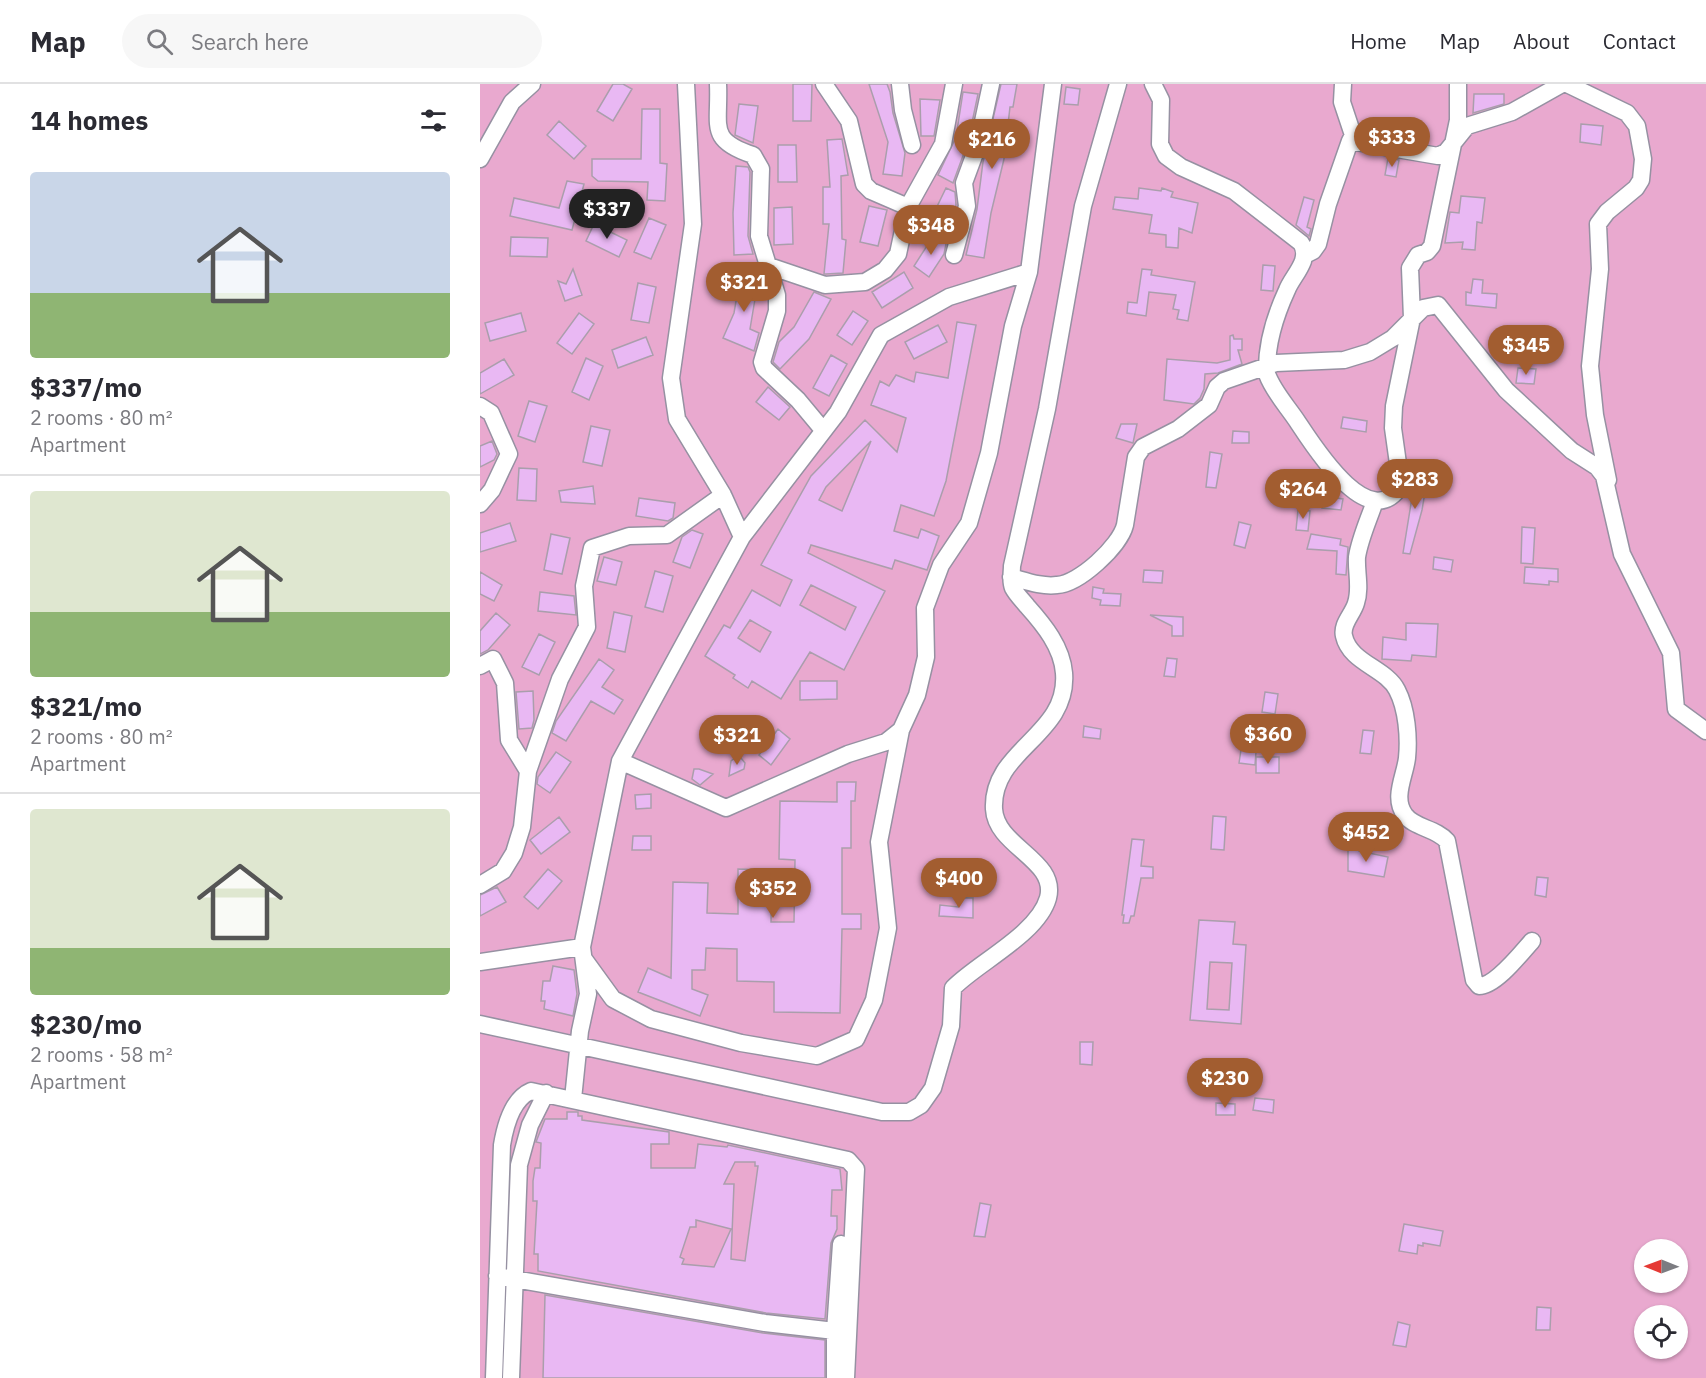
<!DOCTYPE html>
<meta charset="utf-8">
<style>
body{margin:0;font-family:"IBM Plex Sans",sans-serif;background:#f7f7f7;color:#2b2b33;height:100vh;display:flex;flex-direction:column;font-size:22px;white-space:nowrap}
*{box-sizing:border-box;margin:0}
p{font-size:20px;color:#7c7c81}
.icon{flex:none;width:33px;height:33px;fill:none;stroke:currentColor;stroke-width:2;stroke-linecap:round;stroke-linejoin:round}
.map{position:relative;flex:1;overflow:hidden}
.sheet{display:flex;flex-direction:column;background:#fff;width:480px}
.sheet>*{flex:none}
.needle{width:39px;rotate:271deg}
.tools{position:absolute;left:1154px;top:1155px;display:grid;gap:12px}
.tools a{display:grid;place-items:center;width:54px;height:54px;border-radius:50%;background:#fff;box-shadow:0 2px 4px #0004;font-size:30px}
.price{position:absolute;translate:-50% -51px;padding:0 14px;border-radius:21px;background:#a25d30;color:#fff;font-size:20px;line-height:39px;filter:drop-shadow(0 2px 3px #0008)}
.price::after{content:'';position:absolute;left:50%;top:36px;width:18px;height:14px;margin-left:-9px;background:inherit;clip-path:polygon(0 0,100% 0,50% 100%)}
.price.active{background:#222;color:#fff}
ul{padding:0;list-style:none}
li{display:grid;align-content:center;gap:12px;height:318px;padding:0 30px}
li+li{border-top:2px solid #e1e1e2}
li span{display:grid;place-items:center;height:186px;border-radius:6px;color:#555}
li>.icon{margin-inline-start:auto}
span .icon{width:108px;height:108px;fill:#fffc;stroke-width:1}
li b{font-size:26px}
h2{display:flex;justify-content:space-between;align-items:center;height:72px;padding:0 30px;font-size:26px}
header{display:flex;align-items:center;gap:36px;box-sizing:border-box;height:84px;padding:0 30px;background:#fff;border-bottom:2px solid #e1e1e2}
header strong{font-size:28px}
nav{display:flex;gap:33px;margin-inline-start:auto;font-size:21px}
.search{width:420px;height:54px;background:#f7f7f7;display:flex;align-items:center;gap:15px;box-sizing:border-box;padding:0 21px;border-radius:33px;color:#7c7c81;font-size:22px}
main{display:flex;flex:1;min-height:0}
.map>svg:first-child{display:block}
.green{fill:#e9a9cf;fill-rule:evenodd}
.building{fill:#e9b8f3;stroke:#aa9eac;stroke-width:1.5;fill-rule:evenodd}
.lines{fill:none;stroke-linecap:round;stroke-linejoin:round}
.street-casing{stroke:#9691a2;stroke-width:19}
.street{stroke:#fff;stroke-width:16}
</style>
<header>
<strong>Map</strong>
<div class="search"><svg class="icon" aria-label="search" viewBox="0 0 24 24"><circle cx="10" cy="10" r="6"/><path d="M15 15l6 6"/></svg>Search here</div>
<nav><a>Home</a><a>Map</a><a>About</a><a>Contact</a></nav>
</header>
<main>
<section class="sheet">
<h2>14 homes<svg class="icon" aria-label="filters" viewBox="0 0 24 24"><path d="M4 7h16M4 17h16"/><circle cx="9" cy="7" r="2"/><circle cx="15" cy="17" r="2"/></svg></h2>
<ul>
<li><span style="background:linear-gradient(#c9d6e8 65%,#8fb573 0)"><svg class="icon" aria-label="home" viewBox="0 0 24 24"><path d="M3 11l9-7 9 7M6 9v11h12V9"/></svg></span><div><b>$337/mo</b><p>2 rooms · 80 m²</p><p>Apartment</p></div></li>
<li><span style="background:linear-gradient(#dfe7d0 65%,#8fb573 0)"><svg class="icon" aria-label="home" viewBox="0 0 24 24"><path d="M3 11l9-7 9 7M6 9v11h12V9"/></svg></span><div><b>$321/mo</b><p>2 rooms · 80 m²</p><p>Apartment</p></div></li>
<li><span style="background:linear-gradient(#dfe7d0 75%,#8fb573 0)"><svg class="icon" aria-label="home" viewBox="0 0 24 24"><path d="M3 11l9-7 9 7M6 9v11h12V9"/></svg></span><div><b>$230/mo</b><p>2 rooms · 58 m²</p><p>Apartment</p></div></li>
</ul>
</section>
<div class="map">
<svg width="1226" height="1294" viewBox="0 0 1226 1294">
<rect width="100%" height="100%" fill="#f4f0ff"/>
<path class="green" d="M0 0H1226V1294H0ZM1164 1166H1197V1198H1164ZM1164 1232H1197V1264H1164Z"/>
<path class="building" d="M133 0H143L152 5 133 37 117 27Z
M313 0H332L331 37H313Z
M389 0H407L410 8 413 29 425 69 422 92 403 90 408 58Z
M521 0H537L533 23H530L524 75 511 129 504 174 486 171 497 125 503 78Z
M586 3 600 5 598 21 584 20Z
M483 8 498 10 488 58 473 99 458 91 476 53Z
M994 10H1024V20L993 29Z
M440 15 460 16 454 52H441Z
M259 20 278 22 273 59 255 51Z
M162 25H180V79L187 80 185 117 167 116 168 98 118 97 112 92V75H161Z
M79 37 106 62 94 75 67 51Z
M1101 40 1123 42 1121 61 1100 58Z
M362 55 368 91 361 92 362 155 366 156 363 189 346 190H344L349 140H343V103H350L347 56Z
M298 61H316L317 98H298Z
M908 74 919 76 916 93 905 91Z
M256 82 268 83 270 88 268 152 273 170 254 171 253 129Z
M87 97 104 100 92 146 30 132 34 114 79 124Z
M466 104 475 108 476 121 466 145 450 137Z
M659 104 681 107 682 104 693 108 691 113 718 119 712 149 699 144 698 164 686 163V151L669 149 672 131 633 125 635 113 658 115Z
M981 112 1005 114 1002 139 997 138 995 166 982 165 983 158 965 159 970 128 979 129Z
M824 113 834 116 827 143 831 145 829 152 816 141Z
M389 122 407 126 398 162 380 158Z
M312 123 313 160 294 161V124Z
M169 134 186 141 171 175 154 168Z
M114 140 147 156 139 173 106 157Z
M454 151 466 160 464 170 449 193 434 182Z
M31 153 68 154 67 173 30 172Z
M783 181 795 182 793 207 781 206Z
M93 185 102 211 85 217 78 197 86 200Z
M662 185 672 186 671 191 715 198 708 237 697 235 699 226 693 225 696 211 669 208 666 232 647 229 648 218 657 219Z
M261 188 279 191 270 245 279 249 274 267 243 254 254 229Z
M424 188 433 204 402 224 392 208Z
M993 195 1003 196 1002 209 1017 210 1016 224 986 221V208L991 209Z
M158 199 176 203 169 239 151 236Z
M334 208 351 215 329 255 300 285 293 278 299 258 314 243Z
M373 227 388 237 372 261 357 251Z
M41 229 46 247 10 257 5 239Z
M99 229 114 240 92 270 77 259Z
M477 238 496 241 466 397 454 432 421 421 414 447 438 454 441 445 459 452 447 486 415 476 412 485 331 461 328 469 405 507 364 586 330 568 301 615 272 597 268 604 253 594 255 591 225 572 244 541 250 544 272 506 300 522 312 496 281 481 331 392 385 336 417 368 426 334 391 321 400 297 409 302 416 291 434 298 436 288 468 294ZM391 357 362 427 339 416 346 403ZM331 501 376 523 365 546 320 521ZM270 536 291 548 280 568 258 554Z
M458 241 467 258 434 275 425 258Z
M753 251 754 255H762V266H758L762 280 738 289 725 290 724 305 720 314 714 320 684 316 687 275 737 279 750 276V252Z
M166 253 173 271 138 284 132 266Z
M351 271 367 280 349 312 333 304Z
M106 274 123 282 109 316 92 308Z
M24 275 34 291 0 310V289Z
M1038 284 1056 285 1054 300 1036 299Z
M288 303 310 323 299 336 276 318Z
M49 317 67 322 55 358 38 352Z
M863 333 887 337 886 348 861 344Z
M641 340H657L653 359 636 354Z
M111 342 130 346 122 382 103 378Z
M753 347 769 348V359H752Z
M12 357 17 370 14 376 0 383V362Z
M730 368 742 370 736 404 726 403Z
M39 384 57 385 56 417 37 416Z
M936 389 948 391 942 426 930 470 923 469Z
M113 402 115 420 81 418 79 407Z
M843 412 863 415 861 426 842 424Z
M159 414 195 419 193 434 188 437 156 432Z
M818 426 830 427 828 447 816 446Z
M759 438 771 441 765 464 754 461Z
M30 439 36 457 0 468V449Z
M1042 443 1055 444 1053 480 1041 479Z
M212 446 223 450 210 484 193 478 202 453Z
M71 450 90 454 82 490 64 486Z
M831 450 861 455 860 461 868 463 866 491 856 490 857 467 827 465Z
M124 473 142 478 136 501 117 497Z
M954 473 973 476 971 488 953 485Z
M1045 483 1078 485V498L1069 497V501L1044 499Z
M664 486 683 487 682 499 663 498Z
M175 487 193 492 183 528 165 523Z
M0 488 22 501 14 517 0 510Z
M613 503 624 505 623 509 641 510 640 522 620 521 621 516 612 514Z
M60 508 94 512 96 531 58 527Z
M134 528 152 532 145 568 127 564Z
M16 529 30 541 8 566 0 570V547Z
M670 531 703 533V552H692V542Z
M926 539 958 540 956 573 932 571 931 577 902 575 903 553 926 556Z
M59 550 75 558 59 591 42 583Z
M687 574 697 575 695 593 684 592Z
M119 575 134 586 122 603 143 616 134 630 111 617 86 657 72 649 76 637Z
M320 597H357V615L320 616Z
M53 607 54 636 52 644 39 645 36 608Z
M785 608 798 610 795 630 782 628Z
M604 642 621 645 620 655 603 653Z
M298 645 310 655 291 681 279 671Z
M883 646 894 647 891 670 880 669Z
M761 666 776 668 775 681 759 679Z
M76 668 91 678 70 709 57 700 58 693Z
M776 673H799V689H776Z
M255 674H261L265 679 264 685 249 692 251 677Z
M214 685H219L233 690 220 701 212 695Z
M357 698H376L375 717H371V764H362V830H381V845H362L360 929 294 928V898L257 897V865L226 864 225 886H212V905L228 911 220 932 158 908 168 884 191 894 193 798 228 799 227 829 258 830V785L292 786 291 838H314L315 776 299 775 300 717 357 718Z
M171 710V724L156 725 155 711Z
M733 732 746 733 744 766 731 765Z
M79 733 90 748 61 770 50 756Z
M153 752H171V766H152Z
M652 755 664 756 661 782 673 783V794H661L654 832H651L649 839H643L644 831H642Z
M868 763 879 764V767L908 773 904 793 868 787Z
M68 785 82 797 58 825 44 813Z
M1057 793 1068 794 1066 813 1055 811Z
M17 803 26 818 0 832V811Z
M478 814H493V834L459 832 460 821 478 823Z
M719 836 755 838 753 860 766 861 761 940 710 936ZM730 878 752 879 749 926 727 925Z
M73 882 94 886 97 910 93 932 64 925 65 917H61L63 897H70Z
M600 958H613L612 981 600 980Z
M775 1014 794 1016 793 1029 773 1026Z
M736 1019 755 1020V1031H736Z
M87 1028H98V1032H102V1036L189 1048V1060H171V1084H215L218 1060 247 1063 248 1061 360 1085 362 1106H352L351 1132H357V1145L351 1159 345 1235 286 1229 58 1187V1170H54L57 1117H53V1097L55 1084H60L61 1059 56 1058 65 1035H87ZM255 1078H275V1082H278L265 1177 251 1175 254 1100H244ZM216 1136 251 1145 234 1183 202 1180 204 1175 200 1173 210 1143H216Z
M500 1119 511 1121 505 1153 494 1152Z
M924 1140 963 1147 960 1162 943 1159V1162L938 1161 937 1170 919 1167Z
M65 1211 283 1249 345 1256V1294H63Z
M1057 1223 1071 1224 1070 1246H1056Z
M918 1238 930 1241 926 1263 913 1261Z"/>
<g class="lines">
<defs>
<path id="street" d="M206 0 213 140 191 294 197 335 243 411 262 453
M238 0C240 42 227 56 273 71L281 85 279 152 297 211V227L282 278 284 284 318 316 343 346
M344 0 369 37 384 100 391 107 428 123
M420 0 423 26 432 61
M673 0 681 16 680 60 686 72 701 83 754 107 821 159C825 165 825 170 823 177 819 188 811 196 807 206 795 232 786 262 787 290 793 307 807 322 817 337 833 361 890 453 921 401L913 344 914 322 932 234 930 184 938 171 947 168 952 162 978 36V0
M863 0 862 18 873 51 870 57
M1087 0 1147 29 1157 42 1163 75 1161 96 1156 104 1127 128 1118 140 1120 185 1110 282 1115 331 1128 396
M0 75 32 18 52 0
M474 171 487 122 484 99 498 61 511 0
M825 171 833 167 838 160 848 120 870 57 958 72 966 68 987 42 1032 28 1082 0
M289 182 345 201 385 198 405 186 418 170 428 123 463 60 474 0
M0 322 11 329 29 370 12 406 0 420
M895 417C889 435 880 454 877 473 876 488 881 504 876 519 873 530 861 540 864 552 870 579 906 584 917 606 927 625 929 654 927 674 925 692 912 714 925 731 934 744 956 744 967 757L994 896 999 902C1016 902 1041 869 1052 857
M531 493C546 497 562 503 577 501 599 500 640 462 645 441L656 373 663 363 698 345 729 321 737 303 744 297 796 279 864 276 890 268 913 254 943 224 958 221 1026 306 1092 367 1117 383 1124 392 1142 470 1191 569 1196 625 1226 647
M0 582 13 575 25 599 29 656 48 687
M140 677 246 724 368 670 406 658 421 646
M0 801 23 787 34 769 42 743 48 687 80 595 107 543 104 502 112 464 149 452 187 451 243 411
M104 875 133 915 171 935 261 959 337 972 376 955 394 916 408 844 399 758 421 646 437 611 446 573 445 524 461 481 489 439 509 369 533 242 549 188 573 0
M0 878 102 863
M0 940 402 1028H429L441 1021 453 1004 471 942 473 904C497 879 558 850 568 814 578 776 516 763 514 725 511 665 589 652 584 589 582 563 564 541 547 522 543 517 536 510 533 504 530 497 532 489 532 482L567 325 603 122 638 0
M93 1015 100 947 108 910 102 863 140 677 262 453 358 328 401 251 469 213 549 188
M17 1192 285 1239 355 1247
M14 1294 22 1061C25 1043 32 1015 51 1007L368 1076 376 1085 366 1294
M31 1294 39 1081 50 1041 66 1009
M355 1294V1247L361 1160"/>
</defs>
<use href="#street" class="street-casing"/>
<use href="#street" class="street"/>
</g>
</svg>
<div class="tools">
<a><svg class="needle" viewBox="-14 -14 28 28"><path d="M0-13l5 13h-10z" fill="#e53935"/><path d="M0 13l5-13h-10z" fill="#7c7c81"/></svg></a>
<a><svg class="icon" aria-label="locate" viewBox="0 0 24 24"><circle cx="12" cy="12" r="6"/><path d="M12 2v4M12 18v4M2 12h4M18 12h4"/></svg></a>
</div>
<b class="price" style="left:912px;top:84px">$333</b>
<b class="price" style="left:512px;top:86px">$216</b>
<b class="price active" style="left:127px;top:156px">$337</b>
<b class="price" style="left:451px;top:172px">$348</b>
<b class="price" style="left:264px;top:229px">$321</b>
<b class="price" style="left:1046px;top:292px">$345</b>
<b class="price" style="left:935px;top:426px">$283</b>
<b class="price" style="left:823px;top:436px">$264</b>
<b class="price" style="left:788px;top:681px">$360</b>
<b class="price" style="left:257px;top:682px">$321</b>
<b class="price" style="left:886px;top:779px">$452</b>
<b class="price" style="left:479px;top:825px">$400</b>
<b class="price" style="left:293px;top:835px">$352</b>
<b class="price" style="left:745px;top:1025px">$230</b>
</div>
</main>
